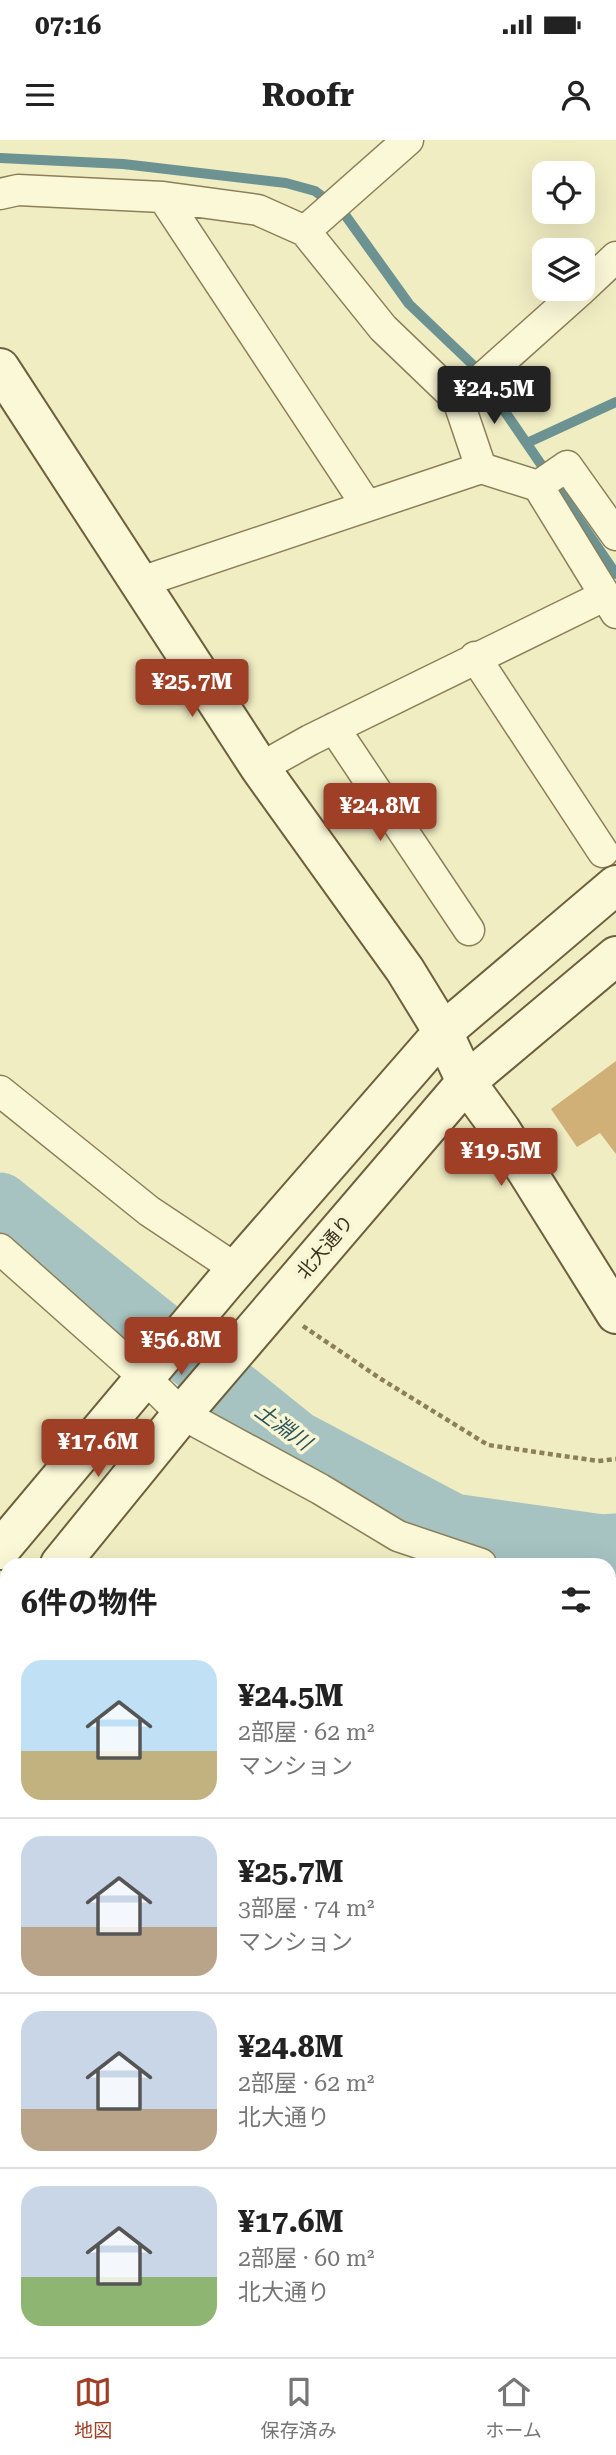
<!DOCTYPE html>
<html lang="ja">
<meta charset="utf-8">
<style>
body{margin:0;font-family:"Roboto Serif","Noto Sans JP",serif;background:#f6f6f6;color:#222;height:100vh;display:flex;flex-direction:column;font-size:26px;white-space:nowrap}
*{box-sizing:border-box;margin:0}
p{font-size:23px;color:#767676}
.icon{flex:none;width:38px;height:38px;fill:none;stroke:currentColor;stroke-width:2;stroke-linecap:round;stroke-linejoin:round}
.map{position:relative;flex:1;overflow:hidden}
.details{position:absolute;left:0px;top:1418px;width:616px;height:800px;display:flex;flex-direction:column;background:#fff;border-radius:21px 21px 0 0;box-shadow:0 7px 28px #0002}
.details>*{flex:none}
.tools{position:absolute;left:532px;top:21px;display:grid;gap:14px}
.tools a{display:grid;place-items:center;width:63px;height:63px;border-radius:14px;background:#fff;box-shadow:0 7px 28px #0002;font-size:35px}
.price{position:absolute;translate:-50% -60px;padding:0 16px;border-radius:7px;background:#9e3f26;color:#fff;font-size:23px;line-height:46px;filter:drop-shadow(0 2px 4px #0008)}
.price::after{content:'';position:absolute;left:50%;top:42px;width:21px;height:16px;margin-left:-10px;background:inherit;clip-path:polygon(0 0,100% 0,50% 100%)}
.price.current{background:#222;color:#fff}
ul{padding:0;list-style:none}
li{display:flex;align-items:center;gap:21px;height:175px;padding:0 21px}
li+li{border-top:2px solid #e0e0e0}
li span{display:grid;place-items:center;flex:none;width:196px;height:140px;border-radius:21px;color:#555}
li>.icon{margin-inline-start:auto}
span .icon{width:84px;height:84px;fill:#fffc;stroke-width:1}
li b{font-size:30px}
h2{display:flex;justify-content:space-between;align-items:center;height:84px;padding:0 21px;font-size:30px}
.status{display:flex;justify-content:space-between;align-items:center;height:49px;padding:0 35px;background:#fff;direction:ltr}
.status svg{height:19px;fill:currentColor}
header{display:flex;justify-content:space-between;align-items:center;height:91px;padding:0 21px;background:#fff;font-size:32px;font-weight:700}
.tab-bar{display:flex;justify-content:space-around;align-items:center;height:98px;border-top:2px solid #e0e0e0;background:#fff;font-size:19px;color:#767676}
.tab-bar a{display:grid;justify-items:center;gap:4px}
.tab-bar .current{color:#9e3f26}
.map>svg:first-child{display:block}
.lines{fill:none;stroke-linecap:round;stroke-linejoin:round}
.stream{stroke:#6c9291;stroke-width:10}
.river{stroke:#a6c3c1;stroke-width:61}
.building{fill:#d0b077}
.street-casing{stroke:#8c7f59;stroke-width:33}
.secondary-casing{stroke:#6e603c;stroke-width:42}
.path{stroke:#8c7f59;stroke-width:4.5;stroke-dasharray:5 3.5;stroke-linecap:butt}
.street{stroke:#faf8d7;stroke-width:30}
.secondary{stroke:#faf8d7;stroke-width:38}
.labels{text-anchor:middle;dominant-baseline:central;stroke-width:7;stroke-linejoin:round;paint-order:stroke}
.street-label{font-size:19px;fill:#3b321e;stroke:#f7f5d3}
.water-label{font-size:21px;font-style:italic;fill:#2c545b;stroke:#f7f5d3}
</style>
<div class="status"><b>07:16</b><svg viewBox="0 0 49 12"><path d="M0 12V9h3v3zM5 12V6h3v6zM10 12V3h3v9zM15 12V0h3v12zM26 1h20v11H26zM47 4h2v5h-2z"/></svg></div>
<header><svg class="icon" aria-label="menu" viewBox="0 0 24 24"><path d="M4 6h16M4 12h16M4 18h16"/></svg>Roofr<svg class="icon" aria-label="person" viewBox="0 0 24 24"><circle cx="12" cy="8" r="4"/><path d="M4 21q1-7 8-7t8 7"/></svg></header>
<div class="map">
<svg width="616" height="2217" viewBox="0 0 616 2217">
<rect width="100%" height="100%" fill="#f0edc3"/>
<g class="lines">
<path class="stream" d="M0 18 123 24 286 43 315 51 343 72 409 164 473 225 616 434
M527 303 616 262
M609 1569 616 1568
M0 1957 7 1943"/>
<path class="river" d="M0 1063 296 1301 453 1384 602 1405 616 1404"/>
</g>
<path class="building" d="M616 921V1014L600 993 577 1007 551 969Z"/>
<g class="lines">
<defs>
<path id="street" d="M0 54 18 50 163 57 258 70 305 91 383 188 458 260 481 328
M163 57 367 366
M305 91 408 0
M583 148 616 117
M458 260 582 149
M538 346 567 326 616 395
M138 443 481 328 538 346 616 473
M475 517 603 712
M334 588 469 790
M260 628 310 600 604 456
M0 951 149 1071 236 1129
M0 1109 144 1237 182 1274 320 1349 398 1396 481 1424
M609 1452H616
M609 1757 616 1743
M0 2124 7 2127
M176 2210 189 2217
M387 2217 390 2210"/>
<path id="secondary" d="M0 228 260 628 405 830 443 892 466 942 501 990 616 1174
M0 1410 226 1141 443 892 616 745
M60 1424 182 1274 466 942 616 816
M0 1498 7 1489"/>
</defs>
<use href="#street" class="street-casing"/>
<use href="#secondary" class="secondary-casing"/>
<path class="path" d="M303 1186 381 1239 488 1305 598 1321 616 1319"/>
<use href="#street" class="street"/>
<use href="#secondary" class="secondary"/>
</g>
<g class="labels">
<g class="street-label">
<text transform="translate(325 1107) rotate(-50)">北大通り</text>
</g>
<g class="water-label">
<text transform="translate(283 1287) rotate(36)">土淵川</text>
</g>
</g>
</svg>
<div class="tools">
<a><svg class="icon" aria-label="locate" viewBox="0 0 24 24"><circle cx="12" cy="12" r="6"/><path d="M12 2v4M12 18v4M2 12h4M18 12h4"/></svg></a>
<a><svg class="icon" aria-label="layers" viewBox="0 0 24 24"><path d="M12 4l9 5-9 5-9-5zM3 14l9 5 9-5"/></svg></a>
</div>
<b class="price current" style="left:494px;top:286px">¥24.5M</b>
<b class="price" style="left:192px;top:579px">¥25.7M</b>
<b class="price" style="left:380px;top:703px">¥24.8M</b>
<b class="price" style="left:501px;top:1048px">¥19.5M</b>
<b class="price" style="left:181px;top:1237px">¥56.8M</b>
<b class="price" style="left:98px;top:1339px">¥17.6M</b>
<section class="details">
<h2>6件の物件<svg class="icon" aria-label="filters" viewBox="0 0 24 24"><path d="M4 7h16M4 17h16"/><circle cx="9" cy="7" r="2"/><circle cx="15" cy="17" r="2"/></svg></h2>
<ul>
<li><span style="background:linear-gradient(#bfe0f5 65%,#c2b280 0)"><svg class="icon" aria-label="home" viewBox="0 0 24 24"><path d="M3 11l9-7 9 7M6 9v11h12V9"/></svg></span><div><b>¥24.5M</b><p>2部屋 · 62 m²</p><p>マンション</p></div></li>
<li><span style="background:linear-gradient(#c9d6e8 65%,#b9a48a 0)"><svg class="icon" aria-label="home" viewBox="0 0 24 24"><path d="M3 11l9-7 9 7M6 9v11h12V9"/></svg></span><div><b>¥25.7M</b><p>3部屋 · 74 m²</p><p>マンション</p></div></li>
<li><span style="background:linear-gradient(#c9d6e8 70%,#b9a48a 0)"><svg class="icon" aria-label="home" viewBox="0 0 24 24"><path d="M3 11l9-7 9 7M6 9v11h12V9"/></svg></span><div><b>¥24.8M</b><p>2部屋 · 62 m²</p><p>北大通り</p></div></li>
<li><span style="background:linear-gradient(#c9d6e8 65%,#8fb573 0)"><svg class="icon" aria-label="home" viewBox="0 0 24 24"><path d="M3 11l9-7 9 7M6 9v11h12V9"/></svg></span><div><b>¥17.6M</b><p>2部屋 · 60 m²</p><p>北大通り</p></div></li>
</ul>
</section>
</div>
<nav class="tab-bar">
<a class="current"><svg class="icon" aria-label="map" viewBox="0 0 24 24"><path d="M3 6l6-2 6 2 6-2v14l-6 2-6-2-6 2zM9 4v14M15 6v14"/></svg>地図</a>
<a><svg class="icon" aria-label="saved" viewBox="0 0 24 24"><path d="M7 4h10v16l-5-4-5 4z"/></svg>保存済み</a>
<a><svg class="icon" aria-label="home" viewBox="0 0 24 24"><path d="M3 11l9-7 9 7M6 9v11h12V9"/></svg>ホーム</a>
</nav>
